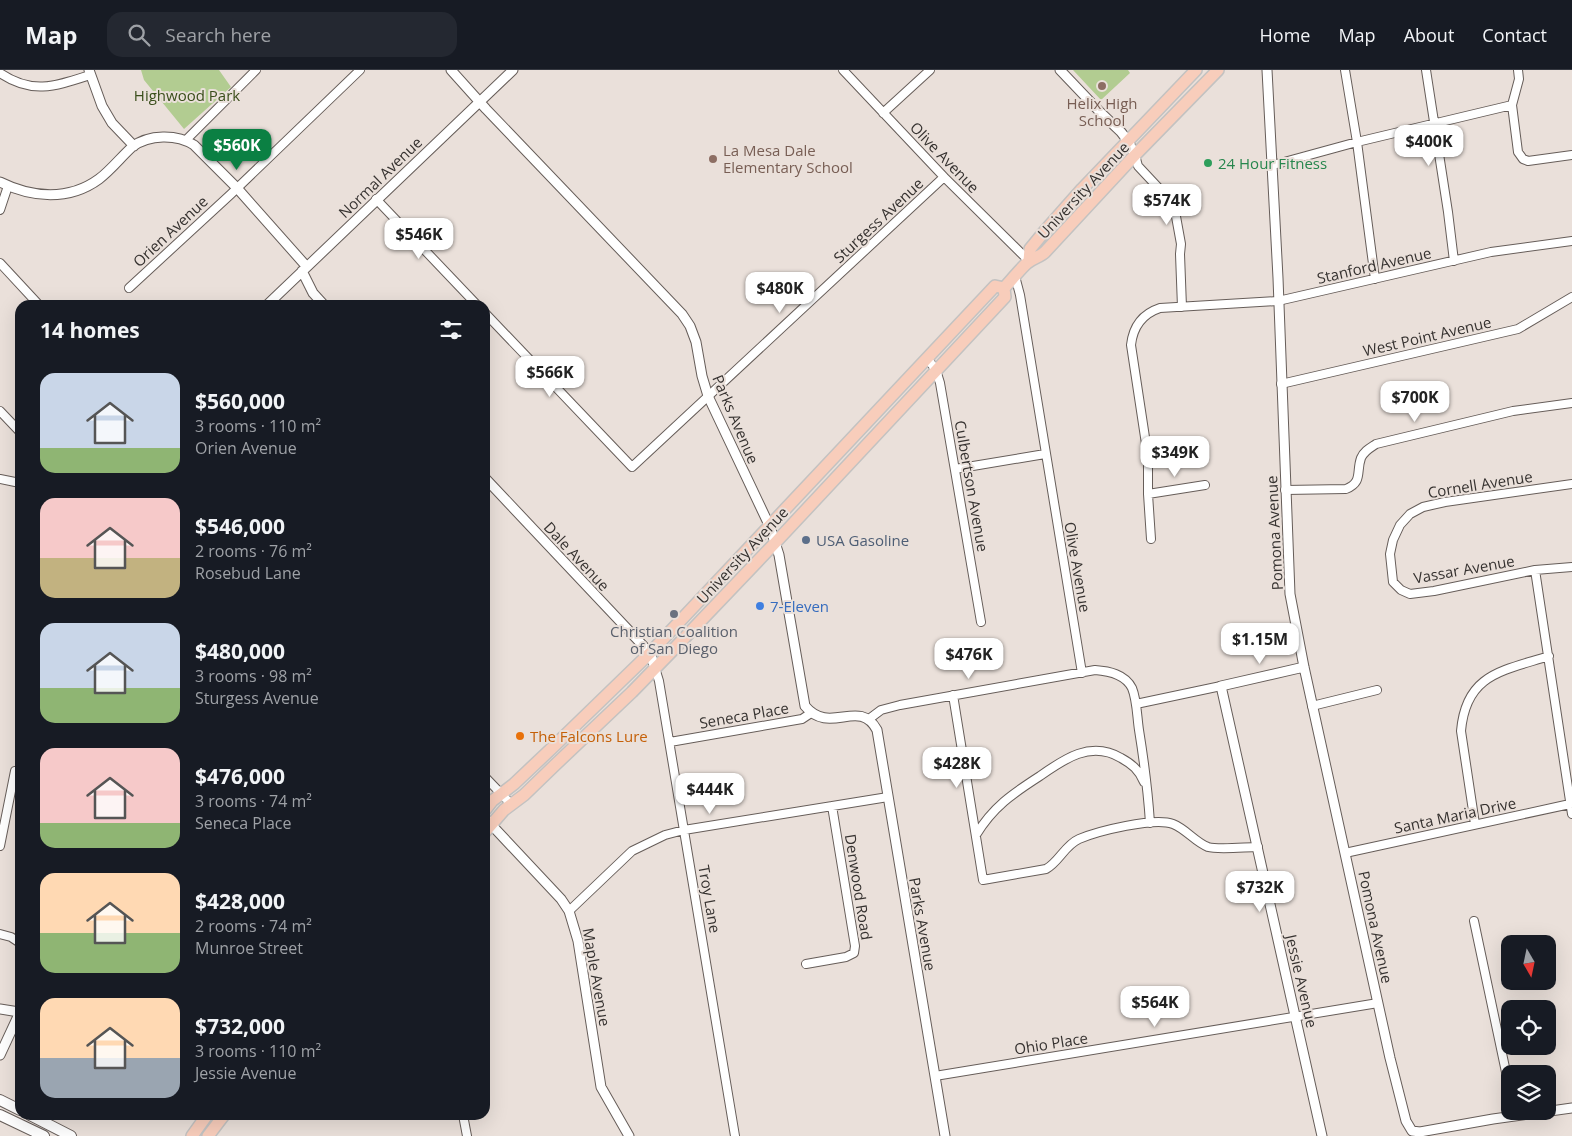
<!DOCTYPE html>
<meta charset="utf-8">
<style>
body{margin:0;font-family:"Open Sans",sans-serif;background:#242831;color:#f1f3f6;height:100vh;display:flex;flex-direction:column;font-size:19px;white-space:nowrap}
*{box-sizing:border-box;margin:0}
p{font-size:16px;color:#9ea1a6}
.icon{flex:none;width:28px;height:28px;fill:none;stroke:currentColor;stroke-width:2;stroke-linecap:round;stroke-linejoin:round}
.map{position:relative;flex:1;overflow:hidden}
.sheet{position:absolute;left:15px;top:230px;width:475px;height:820px;display:flex;flex-direction:column;background:#171b24;border-radius:15px;box-shadow:0 5px 20px #0002}
.sheet>*{flex:none}
.needle{width:32px;rotate:171deg}
.buttons{position:absolute;left:1501px;top:865px;display:grid;gap:10px}
.buttons a{display:grid;place-items:center;width:55px;height:55px;border-radius:10px;background:#171b24;box-shadow:0 5px 20px #0002;font-size:25px}
.price{position:absolute;translate:-50% -42px;padding:0 11px;border-radius:10px;background:#fff;color:#222;font-size:16px;line-height:32px;filter:drop-shadow(0 1px 2px #0008)}
.price::after{content:'';position:absolute;left:50%;top:30px;width:15px;height:11px;margin-left:-8px;background:inherit;clip-path:polygon(0 0,100% 0,50% 100%)}
.price.selected{background:#0b8043;color:#fff}
ul{padding:0;list-style:none}
li{display:flex;align-items:center;gap:15px;height:125px;padding:0 25px}
li span{display:grid;place-items:center;flex:none;width:140px;height:100px;border-radius:15px;color:#555}
li>.icon{margin-inline-start:auto}
span .icon{width:60px;height:60px;fill:#fffc;stroke-width:1}
li b{font-size:21px}
h2{display:flex;justify-content:space-between;align-items:center;height:60px;padding:0 25px;font-size:21px}
header{display:flex;align-items:center;gap:30px;box-sizing:border-box;height:70px;padding:0 25px;background:#171b24;border-bottom:1px solid #363941}
header strong{font-size:24px}
nav{display:flex;gap:28px;margin-inline-start:auto;font-size:18px}
.search{width:350px;height:45px;background:#242831;display:flex;align-items:center;gap:12px;box-sizing:border-box;padding:0 18px;border-radius:15px;color:#9ea1a6;font-size:19px}
.map>svg:first-child{display:block}
.green{fill:#b2cc91}
.lines{fill:none;stroke-linecap:round;stroke-linejoin:round}
.minor-casing{stroke:#665d59;stroke-width:10}
.tertiary-casing{stroke:#665d59;stroke-width:11}
.secondary-casing{stroke:#665d59;stroke-width:12}
.primary-casing{stroke:#c3c2c1;stroke-width:14}
.minor{stroke:#fff;stroke-width:8}
.tertiary{stroke:#fff;stroke-width:9}
.secondary{stroke:#fff;stroke-width:10}
.primary{stroke:#f8cdbb;stroke-width:11}
.education-dot{fill:#8d6e63;stroke:#eae0da;stroke-width:2}
.leisure-dot{fill:#2e9e5b;stroke:#eae0da;stroke-width:2}
.service-dot{fill:#5c6f8a;stroke:#eae0da;stroke-width:2}
.shop-dot{fill:#3f7fe0;stroke:#eae0da;stroke-width:2}
.worship-dot{fill:#6b7280;stroke:#eae0da;stroke-width:2}
.food-dot{fill:#e8710a;stroke:#eae0da;stroke-width:2}
.labels{text-anchor:middle;dominant-baseline:central;stroke-width:4;stroke-linejoin:round;paint-order:stroke}
.park-label{font-size:15px;fill:#3a4e1b;stroke:#eae0da}
.education-label{font-size:15px;fill:#785e54;stroke:#eae0da}
.street-label{font-size:15px;fill:#363230;stroke:#eae0da}
.leisure-label{font-size:15px;fill:#27864d;stroke:#eae0da;text-anchor:start}
.service-label{font-size:15px;fill:#4e5e75;stroke:#eae0da;text-anchor:start}
.shop-label{font-size:15px;fill:#366cbe;stroke:#eae0da;text-anchor:start}
.worship-label{font-size:15px;fill:#5b616d;stroke:#eae0da}
.food-label{font-size:15px;fill:#c56008;stroke:#eae0da;text-anchor:start}
</style>
<header>
<strong>Map</strong>
<div class="search"><svg class="icon" aria-label="search" viewBox="0 0 24 24"><circle cx="10" cy="10" r="6"/><path d="M15 15l6 6"/></svg>Search here</div>
<nav><a>Home</a><a>Map</a><a>About</a><a>Contact</a></nav>
</header>
<div class="map">
<svg width="1572" height="1066" viewBox="0 0 1572 1066">
<rect width="100%" height="100%" fill="#eae0da"/>
<path class="green" d="M141 0H219L231 17 184 59 144 10Z
M1073 0H1128L1130 3 1101 30Z"/>
<g class="lines">
<defs>
<path id="minor" d="M843 0 944 107 1029 191
M1345 0 1357 72 1375 209
M1426 0 1448 142 1454 191
M1518 0 1519 9 1512 35 1518 82 1523 89 1528 91 1572 85
M0 3C32 25 56 16 90 5
M883 43 930 0
M186 70 256 0
M1135 85 1138 96 1167 127 1175 141 1181 174 1180 184 1182 237
M1273 95 1357 72 1512 35
M376 129 477 235
M0 140 8 116
M0 193 39 235
M1015 206 1020 225 1082 603
M129 218 231 124 360 0
M485 243 632 397 944 107
M927 288 936 300 940 313 981 552
M1281 314 1518 259 1572 227
M0 341 20 362
M955 399 1045 384
M0 409 20 413
M1572 414 1445 432 1423 437 1410 444 1400 455 1393 470 1390 484 1393 512 1401 520 1410 524 1434 521 1535 500 1572 497
M1285 420 1346 419C1363 412 1356 402 1361 388 1364 381 1370 378 1376 374L1513 341 1572 333
M1148 424 1205 415
M1151 469 1148 424V387L1131 275C1133 257 1142 244 1160 238L1278 231 1491 182 1572 171
M1535 500 1572 744
M655 598 659 611 735 1066
M953 625 983 810 1046 799C1059 792 1065 775 1079 769 1098 761 1154 747 1173 754 1186 759 1195 772 1208 777 1218 780 1246 777 1258 777
M1136 634 1221 616
M1312 636 1377 620
M869 649 881 640 900 635 1095 600C1109 601 1125 604 1132 618 1137 630 1137 647 1139 660 1144 691 1148 722 1150 753
M670 672 802 649 811 643
M485 707 511 734
M1475 754 1461 661C1466 604 1502 601 1549 586
M976 765C993 737 1012 724 1040 706 1064 689 1091 670 1121 688 1132 694 1139 700 1144 712
M0 776 15 701
M1345 783 1570 734
M569 841 632 781 665 765 684 760 888 727
M1474 851 1510 1021
M0 864 11 867 20 873
M806 894 846 887 854 883 855 876 832 736
M935 1006 1378 933
M463 1045 467 1066"/>
<path id="tertiary" d="M89 0 102 36 112 53 134 76
M451 0 486 39 682 244 690 256 696 272 702 306 708 326 770 457 779 485 805 636C830 666 859 627 877 660L945 1066
M1060 0 1100 42 1121 62 1128 71 1135 85
M1267 0 1278 208 1290 524 1304 597 1390 988 1406 1051 1412 1061 1420 1062 1493 1049 1572 1038
M0 112C32 128 69 131 99 109 111 100 121 87 132 77 149 64 177 64 194 75L237 118 307 197
M302 201 313 223 324 235
M267 235 513 0
M485 408 650 583 655 598
M1304 597 1221 616 1322 1066
M485 748 561 829 569 841 578 871 601 1017 629 1066
M0 939 19 942
M0 985 20 942"/>
<path id="secondary" d="M0 1030 20 1040
M0 1045 44 1066
M30 1045 71 1066"/>
<path id="primary" d="M1029 191 1030 179 1044 162 1082 119 1196 0
M485 740 492 731 514 714 552 678 650 583 995 216 1004 218
M485 762 504 740 524 725 555 695 632 622 671 582 775 473 1005 227 1004 218C1012 210 1019 200 1027 193 1033 188 1040 187 1045 182L1135 85 1218 0
M192 1066 207 1045
M208 1066 224 1045"/>
</defs>
<use href="#minor" class="minor-casing"/>
<use href="#tertiary" class="tertiary-casing"/>
<use href="#secondary" class="secondary-casing"/>
<use href="#primary" class="primary-casing"/>
<use href="#minor" class="minor"/>
<use href="#tertiary" class="tertiary"/>
<use href="#secondary" class="secondary"/>
<use href="#primary" class="primary"/>
</g>
<g class="education-dot">
<circle cx="1102" cy="16" r="5"/>
<circle cx="713" cy="89" r="5"/>
</g>
<circle class="leisure-dot" cx="1208" cy="93" r="5"/>
<circle class="service-dot" cx="806" cy="470" r="5"/>
<circle class="shop-dot" cx="760" cy="536" r="5"/>
<circle class="worship-dot" cx="674" cy="544" r="5"/>
<circle class="food-dot" cx="520" cy="666" r="5"/>
<g class="labels">
<g class="park-label">
<text x="187" y="25">Highwood Park</text>
</g>
<g class="education-label">
<text x="1102" y="33">Helix High<tspan x="1102" dy="17">School</tspan></text>
<text x="723" y="80" text-anchor="start">La Mesa Dale<tspan x="723" dy="17">Elementary School</tspan></text>
</g>
<g class="street-label">
<text transform="translate(945 87) rotate(46)">Olive Avenue</text>
<text transform="translate(380 107) rotate(-44)">Normal Avenue</text>
<text transform="translate(1083 120) rotate(-47)">University Avenue</text>
<text transform="translate(878 150) rotate(-43)">Sturgess Avenue</text>
<text transform="translate(170 161) rotate(-43)">Orien Avenue</text>
<text transform="translate(1374 195) rotate(-13)">Stanford Avenue</text>
<text transform="translate(1427 266) rotate(-13)">West Point Avenue</text>
<text transform="translate(736 349) rotate(67)">Parks Avenue</text>
<text transform="translate(1480 414) rotate(-9)">Cornell Avenue</text>
<text transform="translate(972 416) rotate(80)">Culbertson Avenue</text>
<text transform="translate(1274 463) rotate(-93)">Pomona Avenue</text>
<text transform="translate(742 485) rotate(-47)">University Avenue</text>
<text transform="translate(577 486) rotate(47)">Dale Avenue</text>
<text transform="translate(1078 497) rotate(80)">Olive Avenue</text>
<text transform="translate(1464 499) rotate(-10)">Vassar Avenue</text>
<text transform="translate(744 645) rotate(-10)">Seneca Place</text>
<text transform="translate(1455 745) rotate(-12)">Santa Maria Drive</text>
<text transform="translate(859 817) rotate(81)">Denwood Road</text>
<text transform="translate(710 829) rotate(80)">Troy Lane</text>
<text transform="translate(923 854) rotate(80)">Parks Avenue</text>
<text transform="translate(1376 857) rotate(78)">Pomona Avenue</text>
<text transform="translate(597 907) rotate(80)">Maple Avenue</text>
<text transform="translate(1302 911) rotate(77)">Jessie Avenue</text>
<text transform="translate(1051 973) rotate(-9)">Ohio Place</text>
</g>
<g class="leisure-label">
<text x="1218" y="93">24 Hour Fitness</text>
</g>
<g class="service-label">
<text x="816" y="470">USA Gasoline</text>
</g>
<g class="shop-label">
<text x="770" y="536">7-Eleven</text>
</g>
<g class="worship-label">
<text x="674" y="561">Christian Coalition<tspan x="674" dy="17">of San Diego</tspan></text>
</g>
<g class="food-label">
<text x="530" y="666">The Falcons Lure</text>
</g>
</g>
</svg>
<div class="buttons">
<a><svg class="needle" viewBox="-14 -14 28 28"><path d="M0-13l5 13h-10z" fill="#e53935"/><path d="M0 13l5-13h-10z" fill="#9ea1a6"/></svg></a>
<a><svg class="icon" aria-label="locate" viewBox="0 0 24 24"><circle cx="12" cy="12" r="6"/><path d="M12 2v4M12 18v4M2 12h4M18 12h4"/></svg></a>
<a><svg class="icon" aria-label="layers" viewBox="0 0 24 24"><path d="M12 4l9 5-9 5-9-5zM3 14l9 5 9-5"/></svg></a>
</div>
<b class="price" style="left:1429px;top:97px">$400K</b>
<b class="price selected" style="left:237px;top:101px">$560K</b>
<b class="price" style="left:1167px;top:156px">$574K</b>
<b class="price" style="left:419px;top:190px">$546K</b>
<b class="price" style="left:780px;top:244px">$480K</b>
<b class="price" style="left:550px;top:328px">$566K</b>
<b class="price" style="left:1415px;top:353px">$700K</b>
<b class="price" style="left:1175px;top:408px">$349K</b>
<b class="price" style="left:1260px;top:595px">$1.15M</b>
<b class="price" style="left:969px;top:610px">$476K</b>
<b class="price" style="left:957px;top:719px">$428K</b>
<b class="price" style="left:710px;top:745px">$444K</b>
<b class="price" style="left:1260px;top:843px">$732K</b>
<b class="price" style="left:1155px;top:958px">$564K</b>
<section class="sheet">
<h2>14 homes<svg class="icon" aria-label="filters" viewBox="0 0 24 24"><path d="M4 7h16M4 17h16"/><circle cx="9" cy="7" r="2"/><circle cx="15" cy="17" r="2"/></svg></h2>
<ul>
<li><span style="background:linear-gradient(#c9d6e8 75%,#8fb573 0)"><svg class="icon" aria-label="home" viewBox="0 0 24 24"><path d="M3 11l9-7 9 7M6 9v11h12V9"/></svg></span><div><b>$560,000</b><p>3 rooms · 110 m²</p><p>Orien Avenue</p></div></li>
<li><span style="background:linear-gradient(#f6c9c9 60%,#c2b280 0)"><svg class="icon" aria-label="home" viewBox="0 0 24 24"><path d="M3 11l9-7 9 7M6 9v11h12V9"/></svg></span><div><b>$546,000</b><p>2 rooms · 76 m²</p><p>Rosebud Lane</p></div></li>
<li><span style="background:linear-gradient(#c9d6e8 65%,#8fb573 0)"><svg class="icon" aria-label="home" viewBox="0 0 24 24"><path d="M3 11l9-7 9 7M6 9v11h12V9"/></svg></span><div><b>$480,000</b><p>3 rooms · 98 m²</p><p>Sturgess Avenue</p></div></li>
<li><span style="background:linear-gradient(#f6c9c9 75%,#8fb573 0)"><svg class="icon" aria-label="home" viewBox="0 0 24 24"><path d="M3 11l9-7 9 7M6 9v11h12V9"/></svg></span><div><b>$476,000</b><p>3 rooms · 74 m²</p><p>Seneca Place</p></div></li>
<li><span style="background:linear-gradient(#ffd9b3 60%,#8fb573 0)"><svg class="icon" aria-label="home" viewBox="0 0 24 24"><path d="M3 11l9-7 9 7M6 9v11h12V9"/></svg></span><div><b>$428,000</b><p>2 rooms · 74 m²</p><p>Munroe Street</p></div></li>
<li><span style="background:linear-gradient(#ffd9b3 60%,#9aa5b1 0)"><svg class="icon" aria-label="home" viewBox="0 0 24 24"><path d="M3 11l9-7 9 7M6 9v11h12V9"/></svg></span><div><b>$732,000</b><p>3 rooms · 110 m²</p><p>Jessie Avenue</p></div></li>
</ul>
</section>
</div>
